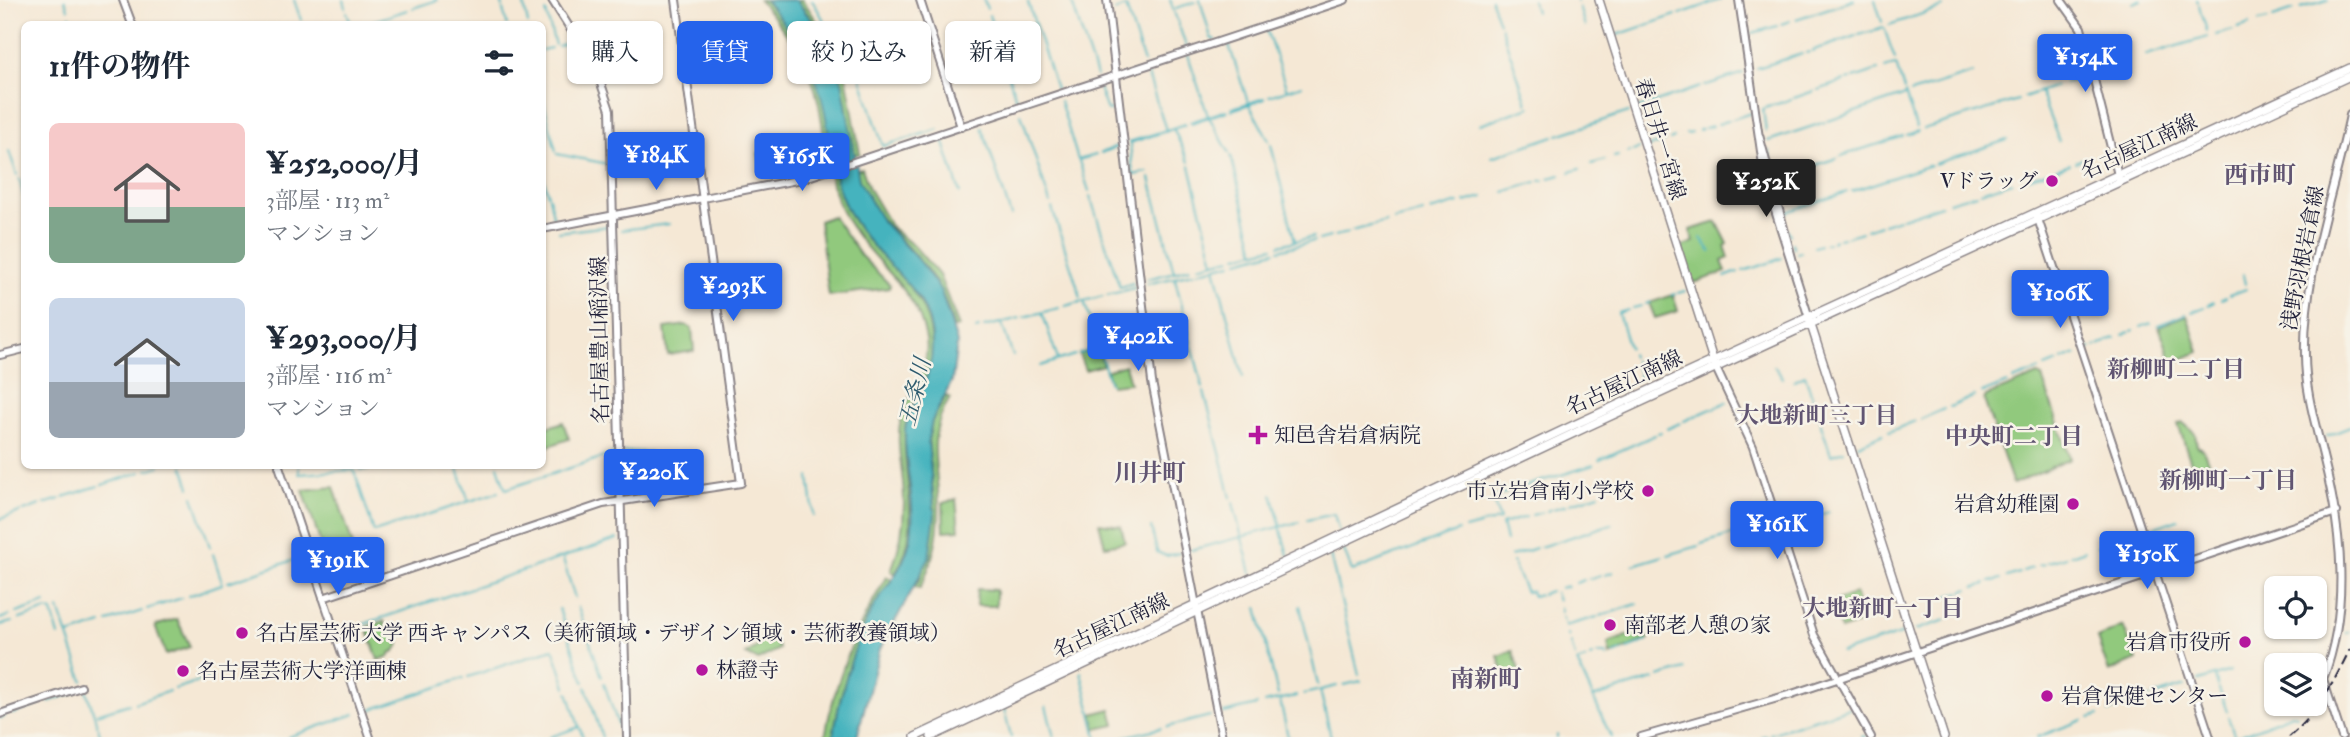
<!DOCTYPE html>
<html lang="ja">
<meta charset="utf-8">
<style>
body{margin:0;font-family:"IM FELL Double Pica","Noto Serif JP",serif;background:#f6f6f7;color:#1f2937;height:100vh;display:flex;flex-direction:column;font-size:26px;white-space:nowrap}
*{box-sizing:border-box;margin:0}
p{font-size:23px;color:#747a83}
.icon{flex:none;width:38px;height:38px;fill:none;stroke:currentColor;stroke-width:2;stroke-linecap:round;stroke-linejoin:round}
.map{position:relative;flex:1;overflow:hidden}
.sheet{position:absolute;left:21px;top:21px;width:525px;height:448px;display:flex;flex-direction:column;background:#fff;border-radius:10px;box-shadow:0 2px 5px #0004}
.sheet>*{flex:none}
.hud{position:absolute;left:567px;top:21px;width:665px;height:63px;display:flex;gap:14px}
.fabs{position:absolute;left:2264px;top:576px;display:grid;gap:14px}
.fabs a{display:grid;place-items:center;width:63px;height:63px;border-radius:10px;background:#fff;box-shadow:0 2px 5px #0004;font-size:35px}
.price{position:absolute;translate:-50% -60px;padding:0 16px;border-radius:7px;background:#2563eb;color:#fff;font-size:23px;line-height:46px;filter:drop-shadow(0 2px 4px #0008)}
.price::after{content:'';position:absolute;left:50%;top:42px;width:21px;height:16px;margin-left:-10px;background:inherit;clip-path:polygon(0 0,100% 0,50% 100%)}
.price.active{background:#222;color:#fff}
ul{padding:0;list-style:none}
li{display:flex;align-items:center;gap:21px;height:175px;padding:0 28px}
li span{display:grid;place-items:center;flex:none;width:196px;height:140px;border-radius:10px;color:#555}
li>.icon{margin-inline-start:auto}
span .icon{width:84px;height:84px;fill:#fffc;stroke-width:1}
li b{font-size:30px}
h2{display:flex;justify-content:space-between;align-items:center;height:84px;padding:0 28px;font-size:30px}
.tag{padding:0 24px;border-radius:10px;background:#fff;box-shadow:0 2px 5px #0004;font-size:24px;line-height:63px}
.tag.active{background:#2563eb;color:#fff}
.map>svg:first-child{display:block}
.green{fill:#91c97d;stroke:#5a765c;stroke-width:2}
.water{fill:#44b3be;stroke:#336a7c;stroke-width:2}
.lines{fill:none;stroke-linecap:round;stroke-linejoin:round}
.stream{stroke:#44b3be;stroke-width:2}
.secondary-casing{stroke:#8c8588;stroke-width:10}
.primary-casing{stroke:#8c8588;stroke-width:10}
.secondary{stroke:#fff;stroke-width:6}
.primary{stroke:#fff;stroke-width:7}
.rail{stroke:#22223b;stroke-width:2;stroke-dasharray:10 5;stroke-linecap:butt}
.poi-dot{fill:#b5179e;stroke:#f7f3e8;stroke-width:2.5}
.labels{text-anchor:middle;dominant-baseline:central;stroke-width:5;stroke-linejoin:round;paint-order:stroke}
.street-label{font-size:21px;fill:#22223b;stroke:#f7f3e8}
.poi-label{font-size:21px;fill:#22223b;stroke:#f7f3e8;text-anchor:start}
.neighbourhood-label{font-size:23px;font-weight:bold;fill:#615572;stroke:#f7f3e8}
.water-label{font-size:23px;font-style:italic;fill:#305c6f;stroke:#f7f3e8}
.quarter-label{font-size:24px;font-weight:bold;fill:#615572;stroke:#f7f3e8}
</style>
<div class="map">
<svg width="2350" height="737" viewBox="0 0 2350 737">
<rect width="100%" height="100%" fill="#f7f3e8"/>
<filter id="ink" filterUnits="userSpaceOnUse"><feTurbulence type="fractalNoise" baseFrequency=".0143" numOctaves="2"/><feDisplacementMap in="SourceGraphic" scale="14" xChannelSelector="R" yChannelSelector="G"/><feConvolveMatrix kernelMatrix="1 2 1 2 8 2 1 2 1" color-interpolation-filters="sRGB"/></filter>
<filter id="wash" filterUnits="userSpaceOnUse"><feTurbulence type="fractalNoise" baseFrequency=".00686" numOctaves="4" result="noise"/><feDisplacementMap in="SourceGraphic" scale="28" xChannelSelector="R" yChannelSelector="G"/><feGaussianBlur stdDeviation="1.57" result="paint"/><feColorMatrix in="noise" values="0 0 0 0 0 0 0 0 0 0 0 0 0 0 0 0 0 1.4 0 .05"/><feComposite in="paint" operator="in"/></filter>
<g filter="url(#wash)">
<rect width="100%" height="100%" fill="#f5e8d5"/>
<path class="green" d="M759 0H765C793 34 816 66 825 110 832 144 831 177 846 208 869 253 920 279 930 329 940 381 908 391 905 429 901 480 925 528 895 574L891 571C902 543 906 512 903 482 901 462 896 439 901 419 909 391 931 370 926 339 917 286 870 262 845 217 825 181 827 144 819 105 811 63 786 31 759 0Z
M796 0H802L807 6 840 57 847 80 860 154 852 155C840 86 846 57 796 0Z
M783 150 785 168 762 171 758 153Z
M862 168 869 189 892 228 915 247 939 275 959 327 954 328C948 308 942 289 929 272 900 234 872 221 855 170Z
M833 216 861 256 890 285 889 288 829 296 819 221Z
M1717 222 1728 244 1725 246 1729 258 1722 261 1726 272 1693 283 1680 247 1694 242 1690 230Z
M1673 295 1678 311 1655 318 1649 303Z
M2187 315 2199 352 2172 363 2159 326Z
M686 325 692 329 694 351 668 355 665 328Z
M1098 348 1103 365 1085 370 1079 354Z
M1125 365 1130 383 1111 385 1106 371Z
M2038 375 2042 377 2070 459 2013 484 1984 400 1986 396Z
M946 396 950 398C925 438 938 466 939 509 939 538 933 562 920 588L914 587 920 579 935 516 928 440 932 421Z
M563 422 569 439 546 447 543 429Z
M2182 422 2195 433 2197 446 2203 449 2210 467 2194 472 2178 424Z
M334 487 358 561 324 572 318 550 322 548 303 490Z
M956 499 959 530 944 531 943 503Z
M1099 523 1121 526 1125 542 1105 546Z
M887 577 892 579C859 631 843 676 833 737H825C835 679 856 627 887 577Z
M977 589 996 590V606H976Z
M1855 593 1863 622 1841 630 1831 603Z
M177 619 190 647 166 655 155 626Z
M384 621 386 629 395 630 400 643 395 651 390 653V656L378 660 367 627Z
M2123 626 2137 660 2109 672 2097 638Z
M1646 629 1649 639 1610 655 1608 643Z
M772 634 779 649 758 660 746 654 758 646 756 642Z
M1513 651 1520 674 1506 679 1498 656Z
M1111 709 1115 725 1096 729 1092 714Z"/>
<path class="water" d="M765 0H796L816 26 835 61 842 81 859 180 882 221 920 262 941 291 957 343 952 381 932 421 928 440 935 516 929 559 880 649 857 737H833C840 695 850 654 869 615 880 593 899 575 907 551 921 512 903 470 905 430 906 418 914 406 919 396 934 365 938 331 920 300 897 268 863 243 846 207 831 177 831 145 825 113 817 68 793 34 765 0Z"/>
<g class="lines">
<path class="stream" d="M65 0 68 9
M294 0 301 20
M344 0 346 8
M501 0 503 7
M522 0 523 2
M812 0 844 54 853 53 883 146 939 129
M984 0 987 9
M1071 0 1096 76
M1170 0 1187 49
M1200 0 1211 38 1215 40
M1491 0 1499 23
M1532 0 1536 12
M1577 0V2
M1875 0 1882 22
M2197 0 2198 2
M1028 2 1056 89
M2133 3 2141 0
M524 5 528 24
M2199 5 2201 13
M1579 7 1585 26
M413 8 437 0
M1176 8 1195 2
M2301 8 2328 0
M503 10 507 24
M1115 11 1126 7 1144 63
M347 12 351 24
M546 12 555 45
M1680 14 1720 0
M989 15 1017 102
M2202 15 2207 31
M70 16 73 24
M2273 17 2294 10
M1796 19 1854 0
M2259 21 2268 19
M364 24 407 10
M1781 24 1790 21
M1889 25 1943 7
M1501 27 1527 103
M1884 28 1895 59
M2238 28 2250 24
M1266 29 1287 90
M1875 30 1883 27
M1753 33 1777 26
M1859 35 1873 31
M2216 35 2233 30
M1614 36 1676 15
M567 42H570
M1228 42 1248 102
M558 46 563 44
M1824 47 1856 36
M542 50 551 48
M1812 51 1822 47
M1806 53 1809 52
M1188 55 1208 116
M2146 55 2208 37
M1757 68 1802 54
M1885 68 1896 65 1904 90
M1146 69 1166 130
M1854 78 1878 70
M1847 80 1851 79
M2065 83 2090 75
M1704 86 1743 73
M1099 88 1107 111 1114 109
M1818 90 1844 81
M2040 92 2059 141
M1905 93 1916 127
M1911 93 1973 73
M542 96 556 151
M1269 96 1302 85
M2024 97 2055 86
M1794 98 1814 91
M1060 101 1078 160 1096 155
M1249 104 1269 141
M1777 104 1791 99
M1232 108 1264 98
M1636 109 1700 87
M1232 110 1265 99
M1021 114 1050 203
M1209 117 1229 152
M1733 119 1751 113
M1828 121 1906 95
M1190 122 1227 110
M1191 123 1227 111
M1480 124 1530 107
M1718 124 1730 120
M982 127 1011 216
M1705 128 1712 126
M1923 129 2018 100
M1174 130 1189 162
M1699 130 1702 129
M1766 132 1763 109 1775 104
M1686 134 1691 133
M1558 135 1629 112
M1907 135 1918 131
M943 140 960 193
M1670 140 1674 138
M1768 141 1825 122
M1129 142 1185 124
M1664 142 1665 141
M1880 144 1903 136
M1271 145 1295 241
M1877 145 1878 144
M1649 147 1661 143
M9 151 17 175
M1633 151 1639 149
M1769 151 1773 173
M1102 152 1118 147
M1101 153 1118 146
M1627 153 1630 152
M557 154 608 164
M1231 156 1255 252
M1841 156 1875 145
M1492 157 1554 136
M1614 157 1618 156
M1079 161 1089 191
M2075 162 2082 159
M1592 164 1605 160
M1934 164 2007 140
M1190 166 1214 262
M542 172 548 195
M1148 172 1133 175 1130 143 1185 125
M1570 172 1580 169
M1150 178 1174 272
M1549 178 1561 175
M1777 178 1837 158
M2028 178 2070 164
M19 179 24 197
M1775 179 1783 211
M1540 181 1544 180
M1852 191 1930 165
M1504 192 1536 182
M1980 192 2012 182
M1090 196 1120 287 1133 283
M549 197 554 220
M1465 202 1483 197
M1949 202 1976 194
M1052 208 1081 298
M1430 211 1459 203
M1784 213 1847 192
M1902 218 1941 205
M1394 220 1423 213
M1883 224 1899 219
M621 230 669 224
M1788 230 1790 235
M1866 230 1880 225
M1352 231 1386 222
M558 232 610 226
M1335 236 1347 233
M1846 237 1861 232
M1701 238 1711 252
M1839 239 1843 238
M1319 240 1330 237
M1832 242 1835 240
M1792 243 1794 248
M1824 244 1828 243
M1279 245 1313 237
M1814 247 1820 245
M1279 250 1314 241
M1797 253 1801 252
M1237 256 1273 247
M1239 261 1275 251
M1771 262 1782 258
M1198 266 1231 258
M1215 267 1243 377
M1743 271 1769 263
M1197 272 1232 263
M2243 275 2245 284
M1175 277 1193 273
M1725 277 1738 272
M1147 279 1190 268
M1175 279 1203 388
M1147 284 1173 278
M1678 293 1685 291
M1107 295 1135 288
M1672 295 1675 294
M2230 295 2246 289
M2221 299 2226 297
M1084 301 1110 384
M1646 304 1650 302
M2208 305 2214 302
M1065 306 1103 296
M1633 308 1641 306
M1628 310 1618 313 1629 348
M1042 312 1058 360
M2192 312 2204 307
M1024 317 1059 308
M1002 324 1013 356
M2158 325 2186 314
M984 327 1020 318
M2141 327 2151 323
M976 329 979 328
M2132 331 2134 330
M2123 335 2129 332
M2108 341 2115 338
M2099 345 2106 342
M2095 347 2096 346
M2088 349 2091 348
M1079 354 1097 348
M1631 354 1632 357
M2062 360 2076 354
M1634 361 1637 370
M1040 366 1075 355
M1774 366 1783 378
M2045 367 2058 362
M1638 374 1640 379
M1794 380 1805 375 1831 455 1844 451
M2013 380 2039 370
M1204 392 1212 421
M1982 393 2007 383
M1950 407 1975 396
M1921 419 1944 409
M1684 421 1727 402
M1212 422 1215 433
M1667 429 1680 423
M1889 432 1915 421
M1658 433 1661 432
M1215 434 1224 468
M2327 436 2350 427
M1858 445 1883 434
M624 452H650L656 488
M1599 460 1655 435
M183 466 190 487
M299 466V474L354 470 374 532 498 492
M457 466 468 499
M498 466 505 488
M147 470 160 466
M360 470 397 466
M1224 470 1231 498
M809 477 814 516
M102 485 141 472
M1522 487 1593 465
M506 489 616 453
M1272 494 1281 527
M193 496 210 547
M64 497 98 486
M1590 497 1599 494
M1233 503 1251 573
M1570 503 1588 498
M44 504 60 499
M1553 509 1566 505
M24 511 40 505
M1547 511 1551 509
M1532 515 1543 512
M0 519 20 512
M1307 520 1334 514 1339 532
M1494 521 1500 520 1492 498 1518 488
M1482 524 1492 522
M1784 526 1829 512
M1151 527 1157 552 1166 556 1179 553
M1280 527 1288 555
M1465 529 1480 525
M2147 530 2178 519
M2116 540 2119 539
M1506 541 1502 524 1526 517
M1701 544 1774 522
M2104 544 2109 542
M2097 546H2098
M1540 547 1612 524
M1343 548 1352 571 1458 531
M1191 550 1299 522
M213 554 222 582
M1330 555 1359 675
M1668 555 1698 546
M2071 555 2085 550
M1511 556 1536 548
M563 560 575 598
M1512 562 1513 563
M2048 562 2066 557
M1633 565 1663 556
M2039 565 2045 564
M1514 566 1526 592 1531 591 1533 597 1539 595
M531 568 617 539
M2023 571 2032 568
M1605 575 1613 572
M2007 577 2019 573
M1589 579 1601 575
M228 582 303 557
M1990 582 2001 579
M1576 583 1584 580
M1975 587 1986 584
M1560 588 1567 586
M1963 591 1969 589
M1555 592 1558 601
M1542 594 1550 591
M188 596 222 584
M441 598 528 569
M1943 598 1960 592
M1300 606 1318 685
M578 607 602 677
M1257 607 1278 695
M1560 608 1561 612
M59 609 83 681
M147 609 182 598
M559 609 584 682
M17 613 45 603
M1562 616 1564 621
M1600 616 1637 604
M0 619 10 615
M20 619 47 610 52 612 59 636
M108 622 142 611
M1565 624 1566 627
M0 625 12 622
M1565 626 1597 617
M1672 626 1677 624
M1916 630 1946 620
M340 632 438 599
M1656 633 1665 629
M2346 633 2350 632
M69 635 102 624
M1568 635 1569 637
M1645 642 1647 641
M1571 643V645
M1572 647 1575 657
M1627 649 1643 643
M554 651 566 687
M1841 653 1904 633
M1597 654H1605L1607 657
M1614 654 1624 650
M1590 657 1592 656
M1586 659 1577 662 1611 737
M1081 672 1097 737
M468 677 553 649
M1659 677 1685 669
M2215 677 2218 686
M2199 681 2230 671
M604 683 622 737
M1344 685 1361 681
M586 687 602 737
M86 689 101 737
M175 689 208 678
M2219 689 2227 712
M1320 690 1331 737
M1304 694 1337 686
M2153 696 2185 686
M1592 698 1654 679
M1280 700 1288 737
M48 702 76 692
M135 703 169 691
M1264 703 1296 696
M1046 706 1054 737
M2120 708 2149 698
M1004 709 1011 737
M367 711 464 678
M2109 712 2115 709
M1224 713 1257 705
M12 714 40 704
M97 714 129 704
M2228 717 2235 737
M0 718 5 716
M2090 718 2099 715
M1167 727 1210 716
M580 729 583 737
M1770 734 1850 708
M1557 735V737
M288 737 355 714
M550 737 579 727 568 692
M1123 737 1161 728
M1761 737 1766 735
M1861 737 1865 736
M2037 737 2083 720
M2236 737 2292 714 2297 715"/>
</g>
</g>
<g filter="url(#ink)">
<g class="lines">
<defs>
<path id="secondary" d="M123 0 132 24
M552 0 596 69 610 110 627 737
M920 0 961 127
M1107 0 1152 382 1222 737
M1739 0 1765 179 1809 318
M2061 0 2081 28 2119 179
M1759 135 1795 269
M2037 216 2210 737
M542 229 802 179 1345 0
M0 355 24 349
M1716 368 1753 447 1814 635 1871 737
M279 466 370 737
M323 598 603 504 741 483 676 0
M0 714 81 687
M1641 737 1792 694 2336 512
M2342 737 2323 679C2350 609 2342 532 2324 460 2316 426 2305 391 2305 355 2303 274 2334 193 2350 115"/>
<path id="primary" d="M1599 0 1714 363
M1810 322 1944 737
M915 737 1578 423 2350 68
M931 737 1589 426 2350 76"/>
</defs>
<use href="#secondary" class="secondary-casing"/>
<use href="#primary" class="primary-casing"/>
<use href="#secondary" class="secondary"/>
<use href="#primary" class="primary"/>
<path class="rail" d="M2289 737C2318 713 2334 682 2350 649"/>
</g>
</g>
<g class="poi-dot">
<circle cx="2052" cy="181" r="7"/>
<path d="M1254.5 424.5h7v7h7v7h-7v7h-7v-7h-7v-7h7z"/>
<circle cx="1648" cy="491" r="7"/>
<circle cx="2073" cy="504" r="7"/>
<circle cx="1610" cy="625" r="7"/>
<circle cx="242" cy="633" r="7"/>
<circle cx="2245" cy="642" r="7"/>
<circle cx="702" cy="670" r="7"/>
<circle cx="183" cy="671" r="7"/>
<circle cx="2047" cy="696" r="7"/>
</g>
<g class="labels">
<g class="street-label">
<text transform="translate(1660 139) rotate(73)">春日井一宮線</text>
<text transform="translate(2139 147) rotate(-25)">名古屋江南線</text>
<text transform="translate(2303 258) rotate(-79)">浅野羽根岩倉線</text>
<text transform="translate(600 340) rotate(-91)">名古屋豊山稲沢線</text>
<text transform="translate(1624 383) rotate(-25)">名古屋江南線</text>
<text transform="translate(1111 626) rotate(-25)">名古屋江南線</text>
</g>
<g class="poi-label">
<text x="2038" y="181" text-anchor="end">Vドラッグ</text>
<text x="1274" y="435">知邑舎岩倉病院</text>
<text x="1634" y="491" text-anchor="end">市立岩倉南小学校</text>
<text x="2059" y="504" text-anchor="end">岩倉幼稚園</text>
<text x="1624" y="625">南部老人憩の家</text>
<text x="256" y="633">名古屋芸術大学 西キャンパス（美術領域・デザイン領域・芸術教養領域）</text>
<text x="2231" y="642" text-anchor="end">岩倉市役所</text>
<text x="716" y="670">林證寺</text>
<text x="197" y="671">名古屋芸術大学洋画棟</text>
<text x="2061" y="696">岩倉保健センター</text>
</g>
<g class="neighbourhood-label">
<text x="2176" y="369">新柳町二丁目</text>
<text x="1817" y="415">大地新町三丁目</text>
<text x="2014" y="436">中央町二丁目</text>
<text x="2228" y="480">新柳町一丁目</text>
<text x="1883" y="608">大地新町一丁目</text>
</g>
<g class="water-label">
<text transform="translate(915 392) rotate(-76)">五条川</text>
</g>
<g class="quarter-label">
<text x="2260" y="175">西市町</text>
<text x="1150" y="473">川井町</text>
<text x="1486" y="679">南新町</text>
</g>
</g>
</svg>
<div class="fabs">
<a><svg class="icon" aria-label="locate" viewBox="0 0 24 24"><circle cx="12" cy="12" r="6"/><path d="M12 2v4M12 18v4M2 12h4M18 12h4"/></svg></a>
<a><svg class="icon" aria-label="layers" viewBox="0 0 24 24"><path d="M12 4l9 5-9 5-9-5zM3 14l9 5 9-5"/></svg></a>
</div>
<b class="price" style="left:2085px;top:94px">¥154K</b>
<b class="price" style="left:656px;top:192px">¥184K</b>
<b class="price" style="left:802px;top:193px">¥165K</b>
<b class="price active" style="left:1766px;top:219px">¥252K</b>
<b class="price" style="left:733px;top:323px">¥293K</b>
<b class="price" style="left:2060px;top:330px">¥106K</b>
<b class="price" style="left:1138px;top:373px">¥402K</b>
<b class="price" style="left:654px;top:509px">¥220K</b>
<b class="price" style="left:1777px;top:561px">¥161K</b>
<b class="price" style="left:2147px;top:591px">¥150K</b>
<b class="price" style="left:338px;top:597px">¥191K</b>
<div class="hud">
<a class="tag">購入</a>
<a class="tag active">賃貸</a>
<a class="tag">絞り込み</a>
<a class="tag">新着</a>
</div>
<section class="sheet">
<h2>11件の物件<svg class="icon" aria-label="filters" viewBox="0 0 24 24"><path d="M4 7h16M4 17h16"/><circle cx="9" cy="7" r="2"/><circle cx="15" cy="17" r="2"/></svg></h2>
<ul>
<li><span style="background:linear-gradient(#f6c9c9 60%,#7fa58c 0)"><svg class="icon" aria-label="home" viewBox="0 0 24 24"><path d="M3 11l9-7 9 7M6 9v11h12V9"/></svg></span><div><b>¥252,000/月</b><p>3部屋 · 113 m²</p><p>マンション</p></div></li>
<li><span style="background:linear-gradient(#c9d6e8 60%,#9aa5b1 0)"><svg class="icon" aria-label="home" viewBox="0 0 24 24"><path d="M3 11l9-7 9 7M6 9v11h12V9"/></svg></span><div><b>¥293,000/月</b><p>3部屋 · 116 m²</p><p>マンション</p></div></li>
</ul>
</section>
</div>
